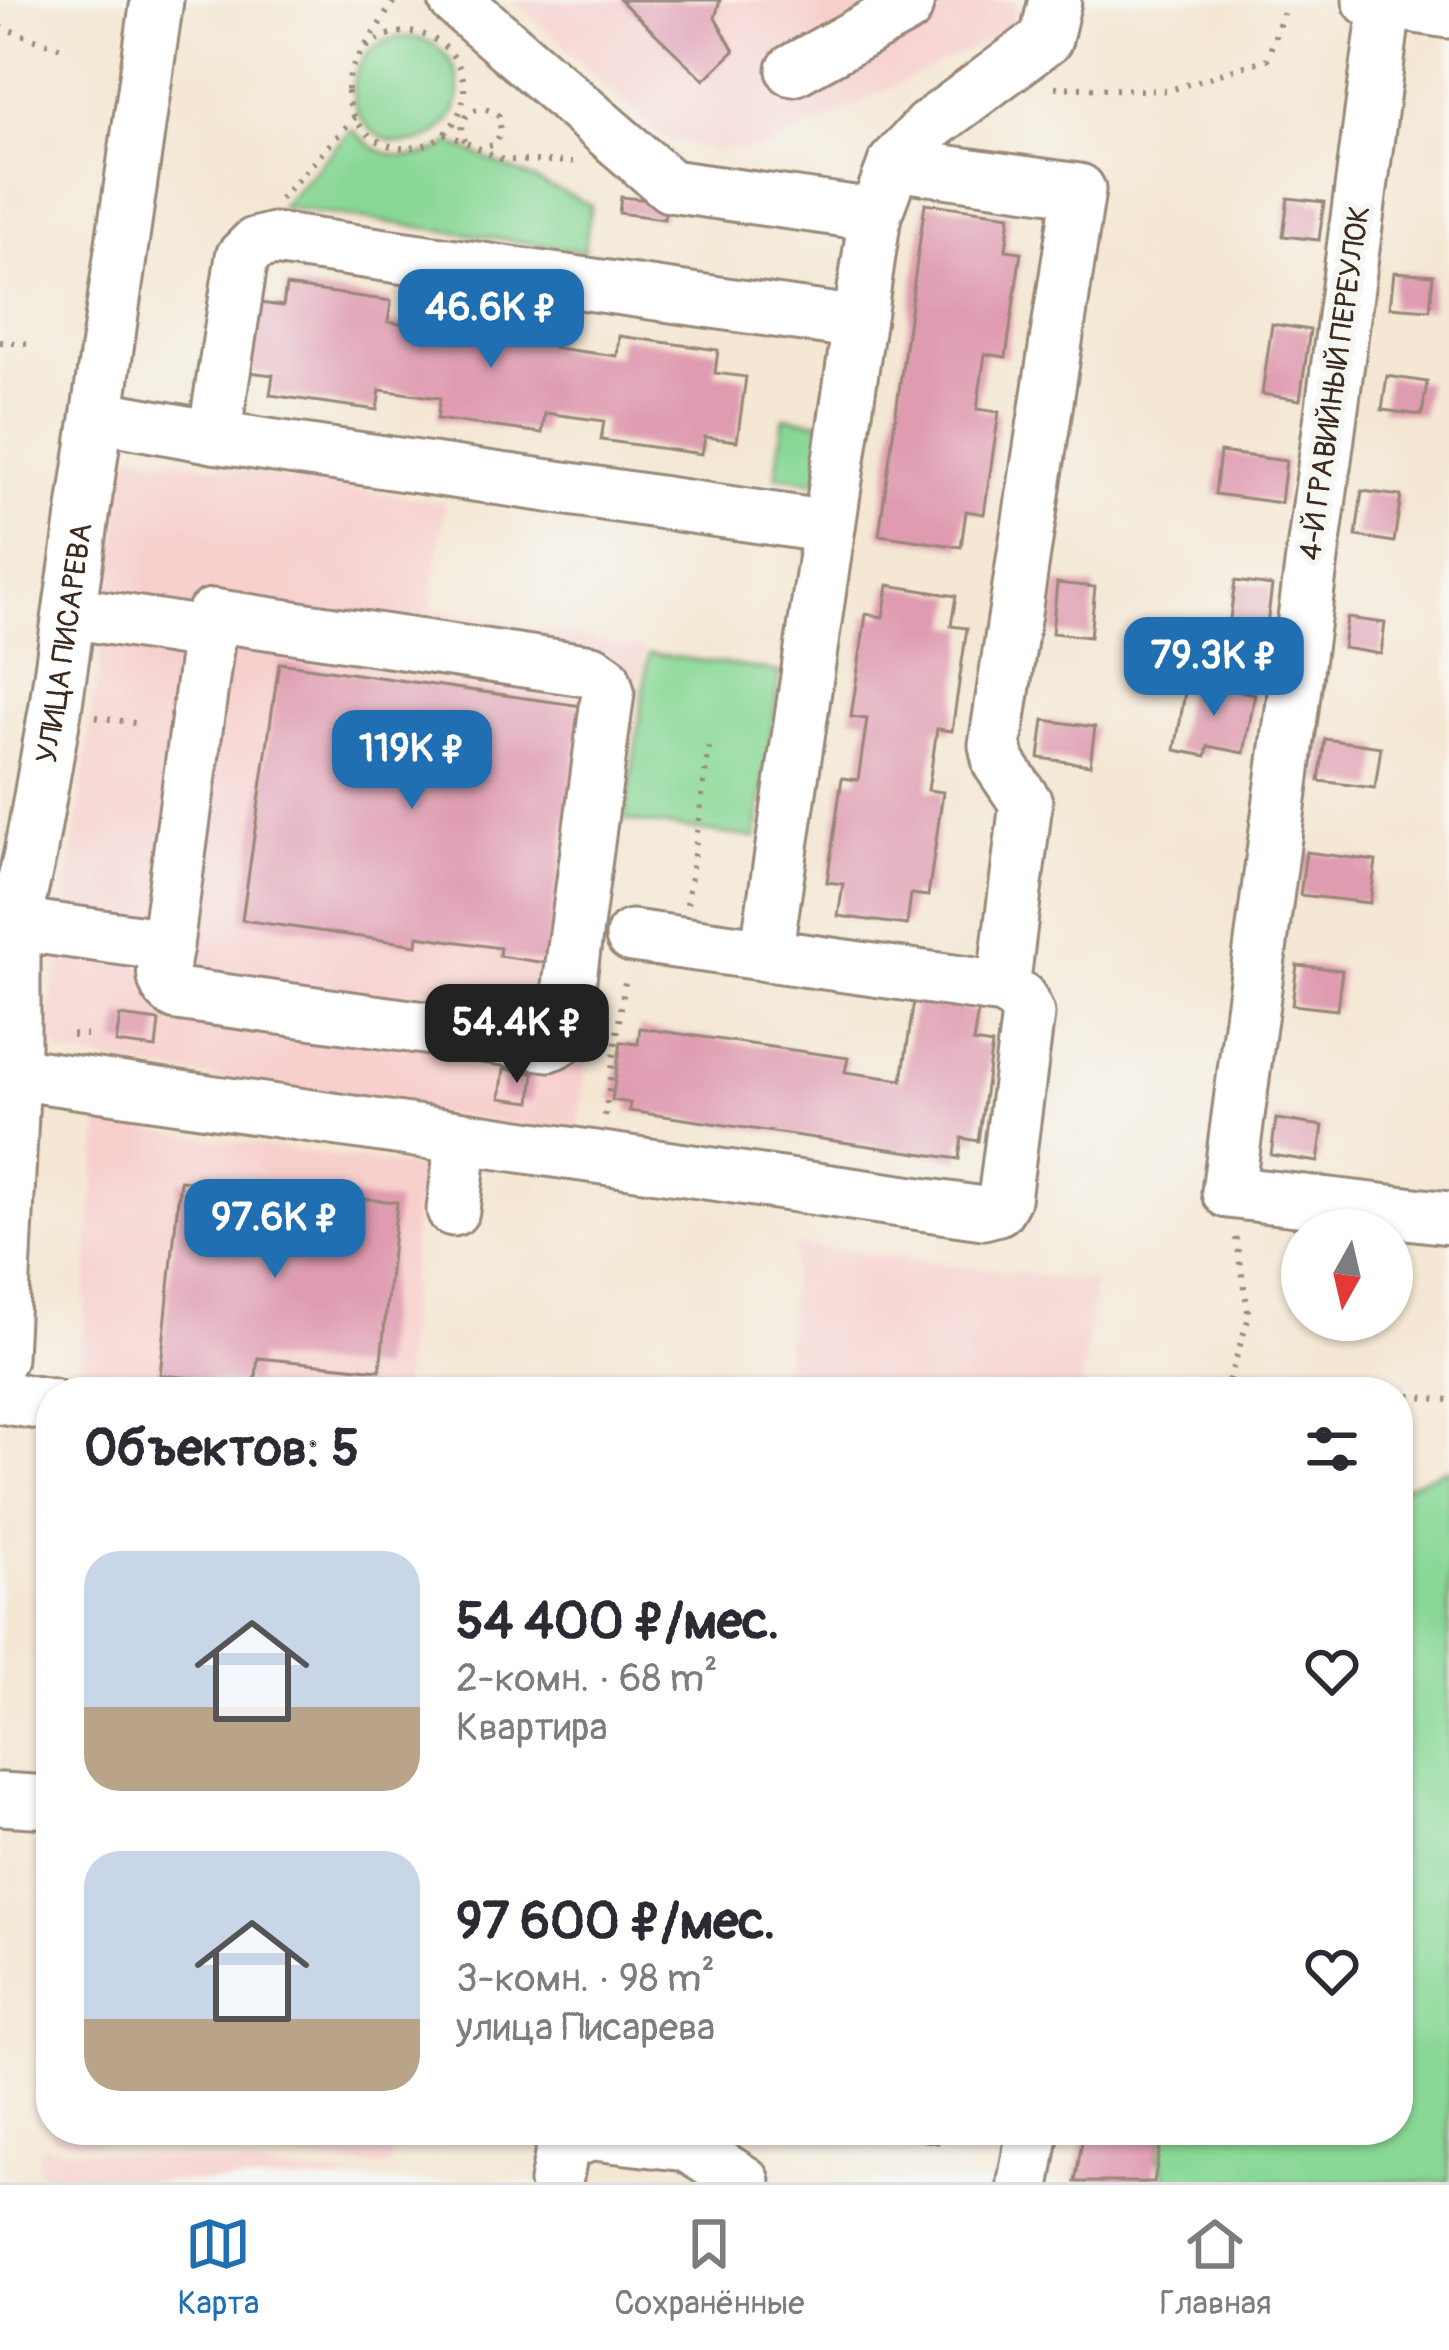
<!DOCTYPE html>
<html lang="ru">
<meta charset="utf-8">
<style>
body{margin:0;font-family:Pangolin,sans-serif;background:#f2f2f3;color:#2b2b33;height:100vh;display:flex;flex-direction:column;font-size:45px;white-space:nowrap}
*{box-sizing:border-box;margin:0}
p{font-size:39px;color:#7c7c81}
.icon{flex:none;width:66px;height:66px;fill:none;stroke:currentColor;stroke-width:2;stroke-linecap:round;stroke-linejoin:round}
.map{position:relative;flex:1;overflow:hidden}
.panel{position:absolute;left:36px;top:1377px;width:1377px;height:768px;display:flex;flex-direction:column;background:#fff;border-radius:48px;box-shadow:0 3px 9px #0004}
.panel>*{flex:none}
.needle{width:78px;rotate:188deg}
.controls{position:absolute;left:1281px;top:1209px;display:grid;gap:24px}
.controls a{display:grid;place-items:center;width:132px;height:132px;border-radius:50%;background:#fff;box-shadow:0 3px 9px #0004;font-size:60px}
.price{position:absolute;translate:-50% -102px;padding:0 27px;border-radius:24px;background:#1f6fb2;color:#fff;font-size:39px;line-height:78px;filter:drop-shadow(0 3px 6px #0008)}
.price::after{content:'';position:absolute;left:50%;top:72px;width:36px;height:27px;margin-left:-18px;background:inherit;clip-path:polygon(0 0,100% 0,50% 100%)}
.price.on{background:#222;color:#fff}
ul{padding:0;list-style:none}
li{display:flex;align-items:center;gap:36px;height:300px;padding:0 48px}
li span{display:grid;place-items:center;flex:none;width:336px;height:240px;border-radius:36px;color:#555}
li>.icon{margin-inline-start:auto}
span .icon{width:144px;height:144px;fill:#fffc;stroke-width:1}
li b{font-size:51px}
h2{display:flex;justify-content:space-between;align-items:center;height:144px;padding:0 48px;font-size:51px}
.dock{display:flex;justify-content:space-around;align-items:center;height:168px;border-top:3px solid #e1e1e2;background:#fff;font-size:33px;color:#7c7c81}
.dock a{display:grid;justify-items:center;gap:6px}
.dock .on{color:#1f6fb2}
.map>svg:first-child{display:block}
.built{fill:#f7d0ce}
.green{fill:#89d896;stroke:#62815a;stroke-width:3}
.building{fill:#df9bb0}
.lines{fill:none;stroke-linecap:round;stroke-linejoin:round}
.minor-casing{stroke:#988878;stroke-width:57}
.path{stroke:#988878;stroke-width:6;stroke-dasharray:3 9;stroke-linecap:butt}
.minor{stroke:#fff;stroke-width:51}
.labels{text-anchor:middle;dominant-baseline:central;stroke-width:12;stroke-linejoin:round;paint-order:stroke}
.street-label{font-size:30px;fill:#3b2a1e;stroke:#f6f6f2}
</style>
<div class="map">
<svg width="1449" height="2182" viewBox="0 0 1449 2182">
<rect width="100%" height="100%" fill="#f6f6f2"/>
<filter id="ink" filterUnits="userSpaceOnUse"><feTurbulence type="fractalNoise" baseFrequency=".00833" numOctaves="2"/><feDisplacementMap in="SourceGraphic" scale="24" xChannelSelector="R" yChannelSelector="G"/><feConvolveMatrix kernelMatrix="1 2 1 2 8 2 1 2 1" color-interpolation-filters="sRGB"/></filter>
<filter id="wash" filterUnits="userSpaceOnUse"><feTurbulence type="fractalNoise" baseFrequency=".004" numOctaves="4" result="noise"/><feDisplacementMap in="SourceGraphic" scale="48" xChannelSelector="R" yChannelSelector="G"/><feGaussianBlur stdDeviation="2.7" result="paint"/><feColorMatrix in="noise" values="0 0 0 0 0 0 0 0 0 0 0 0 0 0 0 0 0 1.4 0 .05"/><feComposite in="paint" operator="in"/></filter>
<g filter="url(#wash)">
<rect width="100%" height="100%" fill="#f4e7d3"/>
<path class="built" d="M515 0H1016L1012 28 766 149 712 151 660 136Z
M128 453 446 503 430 609 644 649 577 1135 62 1054 50 1041V1017Z
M99 1123 419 1168 402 1392H231L79 1377Z
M794 1245 1096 1282 1080 1392H783Z
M51 2130H393L391 2168 51 2139Z
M39 2145 356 2179V2182H37Z"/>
<path class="green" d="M353 90a53 53 0 1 1 106 0a53 53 0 1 1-106 0Z
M352 129C377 159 419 166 451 143L591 205 584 251 281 207Z
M784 417 827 423 819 482 776 476Z
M649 653 780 672 756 838 625 820Z
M1449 1468V2182H1166L1159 2155 1163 2130H1398V1489Z"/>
<g id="blocks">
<path class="building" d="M620 0H720L715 18 734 51 704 80Z
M621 197 666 202 664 219 619 213Z
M1288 198 1324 202 1319 240 1283 236Z
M925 203 1010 215 1006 250 1021 252 1006 357 985 354 977 409 999 412 984 514 966 511 961 547 879 535Z
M1394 272 1433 275 1430 310 1390 307Z
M286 286 391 301 388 322 450 331 452 311 557 325 554 348 617 356 619 336 718 350 715 373 746 377 737 441 705 437 702 454 601 440 604 421 545 413 542 433 437 419 440 398 380 390 377 410 270 395 273 375 241 371 251 302 283 306Z
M1272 324 1310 330 1300 400 1262 394Z
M1387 376 1427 382 1422 415 1382 410Z
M1220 452 1286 461 1281 503 1215 494Z
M1362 491 1401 496 1394 542 1356 536Z
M1235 581 1272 586 1264 647 1227 641Z
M1057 583 1095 587 1090 637 1052 633Z
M888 585 956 596 951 626 967 628 952 731 937 729 928 790 943 792 928 896 911 894 907 925 838 916 843 884 827 882 842 778 858 780 867 719 851 717 866 614 883 617Z
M1347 618 1385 623 1381 654 1343 648Z
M279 663 582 706 546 963 499 956 500 948 418 936 417 945 242 920Z
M1187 681 1255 694 1244 753 1208 746 1206 756 1175 750Z
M1044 720 1095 727 1090 765 1039 758Z
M1325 739 1381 747 1375 788 1319 781Z
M1306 852 1376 861 1370 903 1300 895Z
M1297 965 1342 970 1337 1010 1292 1005Z
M914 1001 978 1011 973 1042 992 1045 978 1141 962 1138 959 1159 629 1111 630 1103 612 1100 621 1042 638 1044 640 1028 848 1058 845 1072 902 1080Z
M120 1016 159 1021 156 1048 116 1043Z
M504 1069 534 1073 531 1102 500 1098Z
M1276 1119 1323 1126 1318 1162 1271 1155Z
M180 1180 397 1202 380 1370 258 1358 255 1384 160 1375Z
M102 2130H135L134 2140 101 2137Z
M855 2130H940L938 2143Z
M1084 2130H1163L1154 2182H1075Z"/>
</g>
</g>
<g filter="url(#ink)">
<use href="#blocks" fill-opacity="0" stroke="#988878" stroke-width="3"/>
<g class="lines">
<defs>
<g id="minor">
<path d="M455 0 670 186 875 215"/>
<path d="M1369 0 1449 12"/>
<path d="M1386 0 1228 1192 1449 1218"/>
<path d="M793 70 906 8 908 0"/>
<path d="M894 164 1079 190 995 745 999 763 1026 803 1003 988"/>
<path d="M99 416 214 437 829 527"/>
<path d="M214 437 242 257 255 244 274 239 859 323"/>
<path d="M0 922 167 945 209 634 70 612"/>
<path d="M167 945C164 965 157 982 177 994L549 1045 559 1040 563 1032 608 692 604 679 592 671 212 615 209 634"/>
<path d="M766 955 875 215 894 164 929 126 1046 39 1055 0"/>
<path d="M14 1073 983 1213 998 1209 1004 1199 1028 1014 1020 998 1003 988 632 936"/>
<path d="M453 1210 462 1138"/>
<path id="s1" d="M0 1358 14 1073V923L30 854 55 711 157 0"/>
<path d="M0 1397 51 1405"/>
<path d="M0 1799 51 1802"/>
<path d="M556 2182 562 2151 572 2141 594 2134 686 2145 744 2182"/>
<path d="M1024 2182 1033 2130"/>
</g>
</defs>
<use href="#minor" class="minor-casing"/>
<path class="path" d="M0 27 67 50
M348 90a58 58 0 1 1 116 0a58 58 0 1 1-116 0Z
M366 45 395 0
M1055 87 1167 91 1267 59 1283 13
M445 133 503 160 573 162
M465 141C454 116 478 98 499 116L501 133 494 145 479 148
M280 199 355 117
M0 342 28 344
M96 717 135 723
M687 904 709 747
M72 1035H93
M605 1116 626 975
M1225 1392 1249 1317 1235 1233
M1398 1400 1410 1396 1449 1400"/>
<use href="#minor" class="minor"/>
</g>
</g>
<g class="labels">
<g class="street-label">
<text transform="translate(1335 383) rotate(-82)">4-Й ГРАВИЙНЫЙ ПЕРЕУЛОК</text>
<text stroke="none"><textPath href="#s1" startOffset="720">УЛИЦА ПИСАРЕВА</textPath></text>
</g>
</g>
</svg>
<div class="controls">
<a><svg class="needle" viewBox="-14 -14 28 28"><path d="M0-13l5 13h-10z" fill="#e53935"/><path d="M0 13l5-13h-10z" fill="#7c7c81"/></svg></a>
</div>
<b class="price" style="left:491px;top:371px">46.6K ₽</b>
<b class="price" style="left:1214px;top:719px">79.3K ₽</b>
<b class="price" style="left:412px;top:812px">119K ₽</b>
<b class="price on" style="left:517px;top:1086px">54.4K ₽</b>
<b class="price" style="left:275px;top:1281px">97.6K ₽</b>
<section class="panel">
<h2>Объектов: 5<svg class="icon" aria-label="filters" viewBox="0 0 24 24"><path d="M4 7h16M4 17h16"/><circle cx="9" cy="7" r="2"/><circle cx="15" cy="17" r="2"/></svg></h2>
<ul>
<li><span style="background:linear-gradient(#c9d6e8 65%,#b9a48a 0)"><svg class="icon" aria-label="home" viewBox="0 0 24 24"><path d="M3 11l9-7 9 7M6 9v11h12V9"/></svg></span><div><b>54 400 ₽/мес.</b><p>2-комн. · 68 m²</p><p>Квартира</p></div><svg class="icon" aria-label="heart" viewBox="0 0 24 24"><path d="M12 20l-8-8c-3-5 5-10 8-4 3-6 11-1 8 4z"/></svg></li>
<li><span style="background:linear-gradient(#c9d6e8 70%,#b9a48a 0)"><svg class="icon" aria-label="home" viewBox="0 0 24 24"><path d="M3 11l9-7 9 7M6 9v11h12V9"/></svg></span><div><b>97 600 ₽/мес.</b><p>3-комн. · 98 m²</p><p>улица Писарева</p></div><svg class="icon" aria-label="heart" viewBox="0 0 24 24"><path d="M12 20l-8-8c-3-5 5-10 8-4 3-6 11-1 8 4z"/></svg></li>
</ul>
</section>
</div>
<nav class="dock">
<a class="on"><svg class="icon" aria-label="map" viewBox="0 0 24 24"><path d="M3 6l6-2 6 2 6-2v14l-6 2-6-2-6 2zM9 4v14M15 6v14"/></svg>Карта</a>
<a><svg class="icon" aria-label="saved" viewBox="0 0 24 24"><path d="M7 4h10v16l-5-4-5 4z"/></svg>Сохранённые</a>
<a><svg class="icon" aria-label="home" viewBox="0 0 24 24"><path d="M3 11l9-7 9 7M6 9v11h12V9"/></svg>Главная</a>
</nav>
